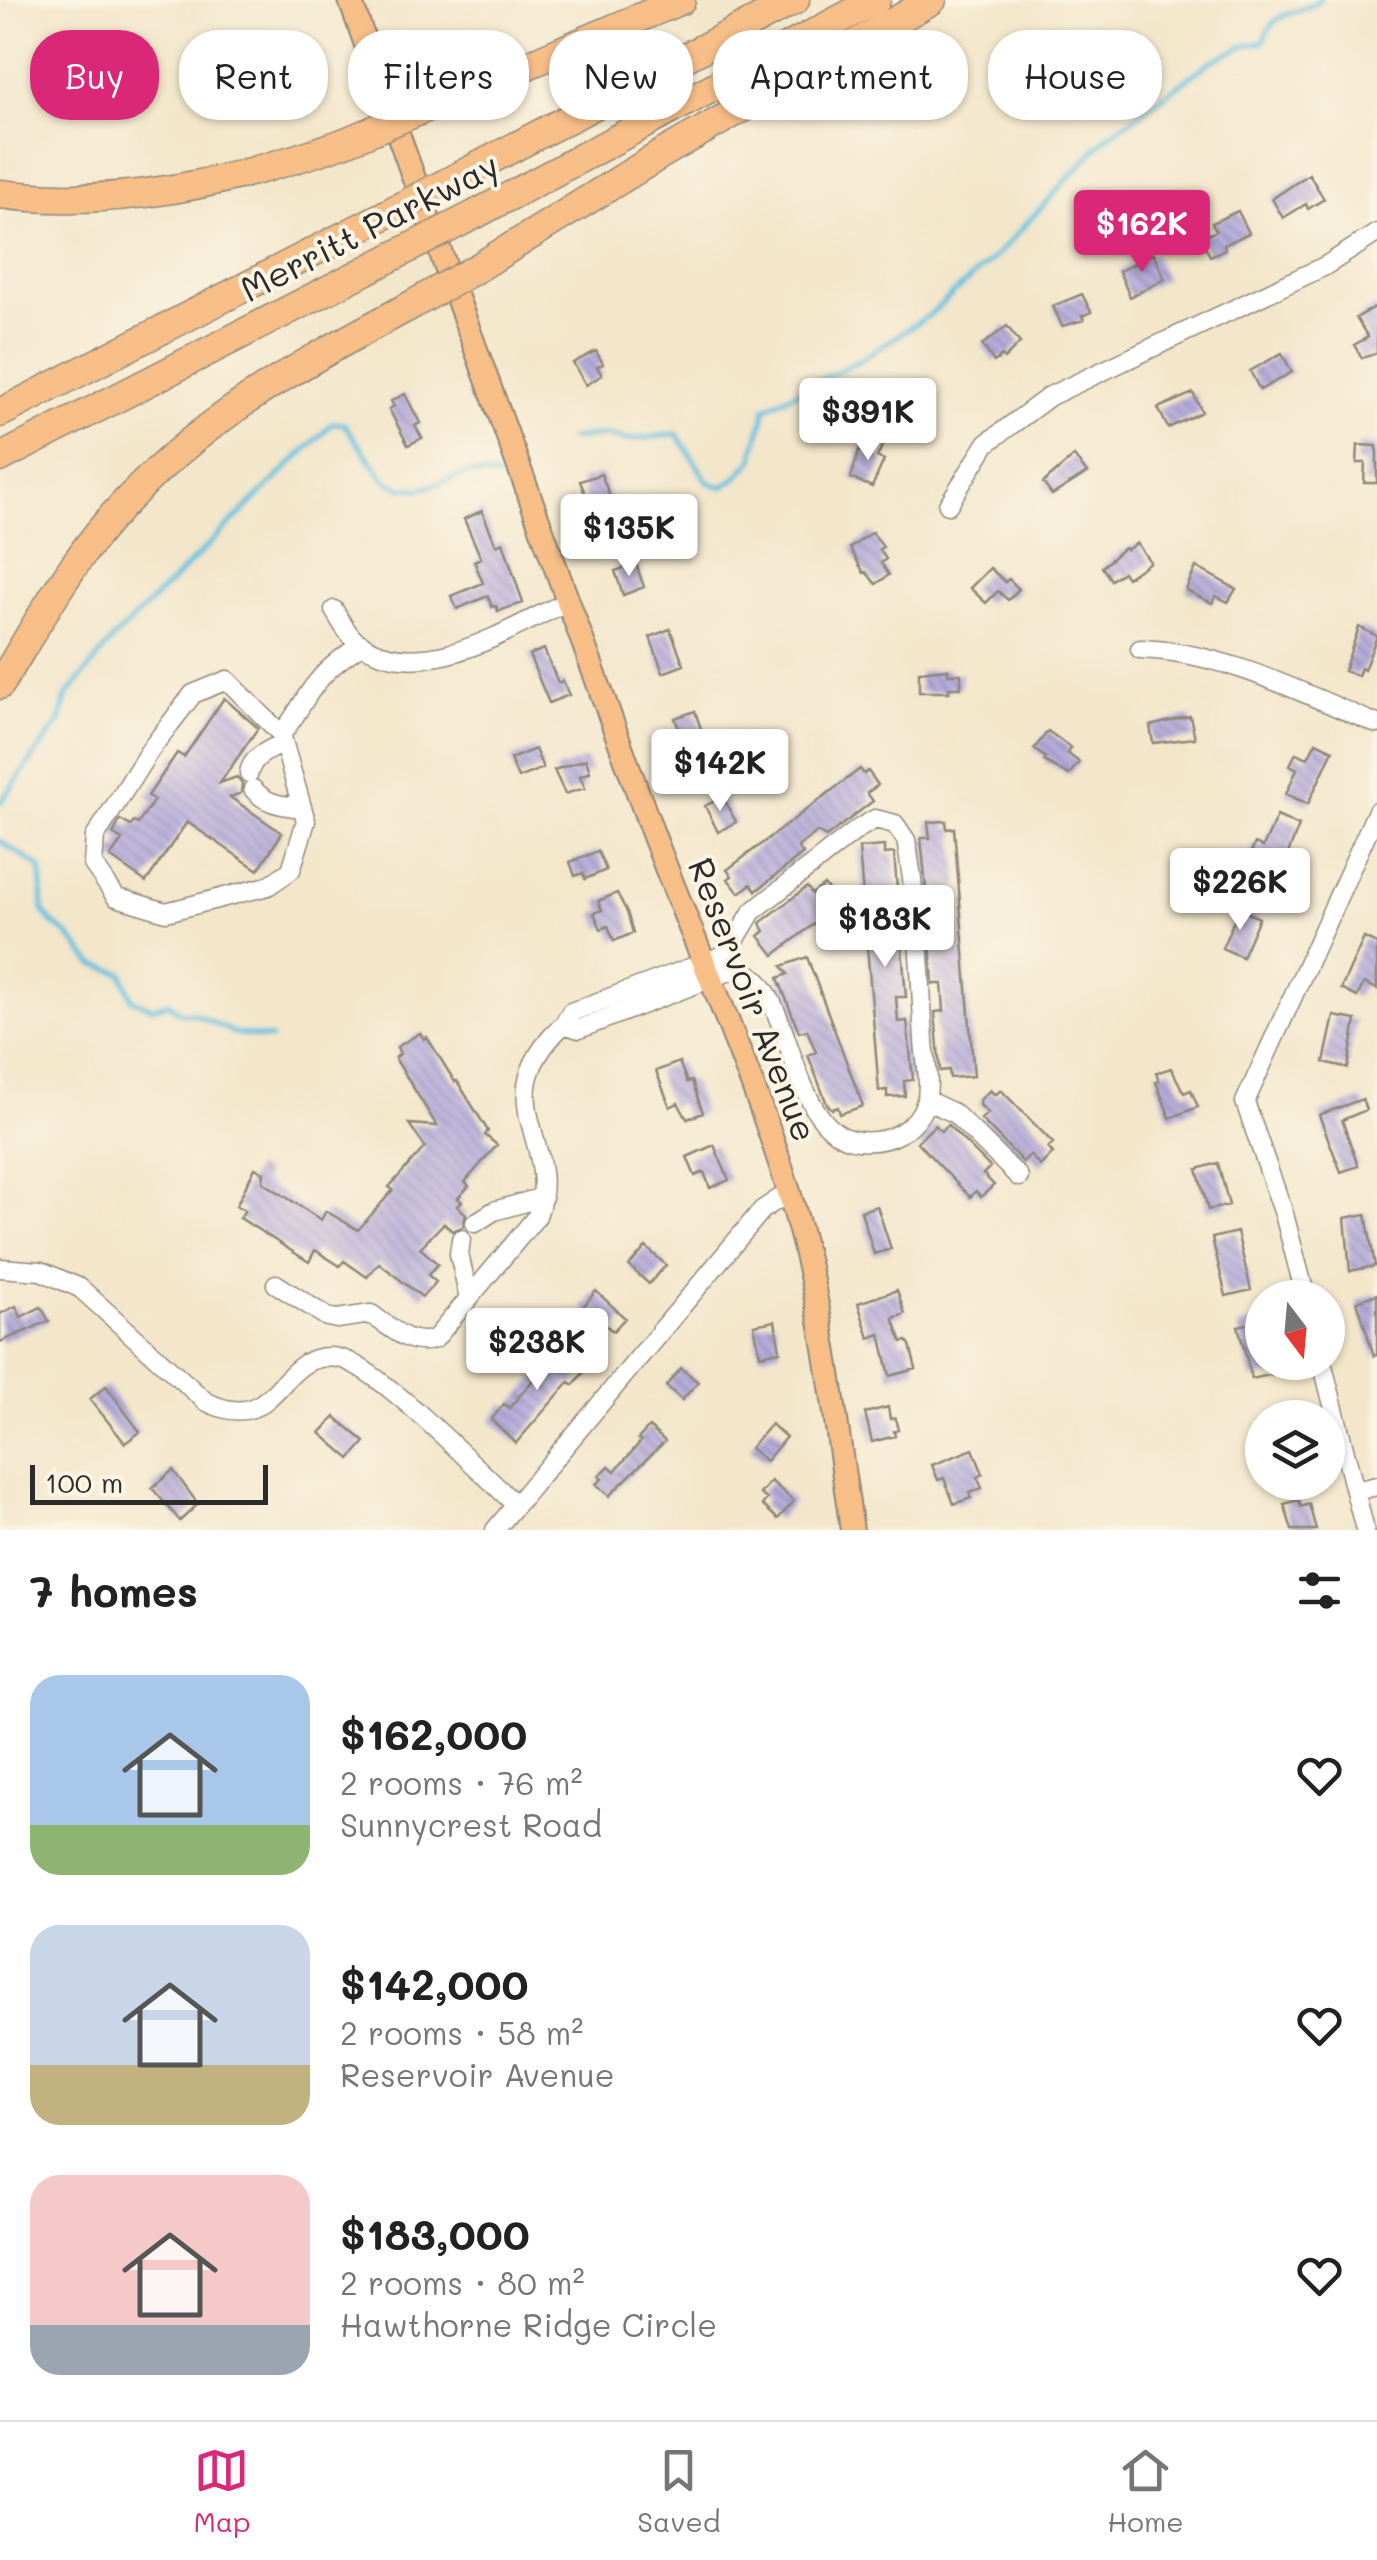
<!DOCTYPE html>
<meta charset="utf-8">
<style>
body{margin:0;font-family:Mali,sans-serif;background:#f6f6f6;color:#222;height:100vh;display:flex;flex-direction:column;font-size:38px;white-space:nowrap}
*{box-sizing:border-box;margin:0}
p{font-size:32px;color:#767676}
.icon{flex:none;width:55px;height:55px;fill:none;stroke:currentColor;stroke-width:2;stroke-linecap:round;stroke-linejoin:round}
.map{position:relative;height:1530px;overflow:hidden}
.drawer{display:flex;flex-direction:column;background:#fff;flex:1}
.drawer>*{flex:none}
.banner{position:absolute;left:30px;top:30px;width:1318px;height:90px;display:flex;gap:20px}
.needle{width:65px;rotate:164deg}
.controls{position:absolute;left:1245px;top:1280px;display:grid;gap:20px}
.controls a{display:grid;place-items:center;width:100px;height:100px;border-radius:50%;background:#fff;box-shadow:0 2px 8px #0004;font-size:50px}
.scale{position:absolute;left:30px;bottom:25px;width:238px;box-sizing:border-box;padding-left:10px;border:5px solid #2b2b2b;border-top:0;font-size:28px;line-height:35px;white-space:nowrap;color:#2b2b2b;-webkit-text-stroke:8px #fcf5e5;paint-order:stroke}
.price{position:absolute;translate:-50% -85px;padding:0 22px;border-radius:10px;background:#fff;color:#222;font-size:32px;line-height:65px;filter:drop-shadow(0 2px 5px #0008)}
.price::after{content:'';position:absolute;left:50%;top:60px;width:30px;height:22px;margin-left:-15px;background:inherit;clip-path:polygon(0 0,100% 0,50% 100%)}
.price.current{background:#db2777;color:#fff}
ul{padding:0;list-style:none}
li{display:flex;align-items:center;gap:30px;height:250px;padding:0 30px}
li span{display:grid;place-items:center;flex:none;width:280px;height:200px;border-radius:30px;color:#555}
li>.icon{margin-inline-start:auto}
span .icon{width:120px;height:120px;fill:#fffc;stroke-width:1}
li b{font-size:42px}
h2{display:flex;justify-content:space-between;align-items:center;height:120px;padding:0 30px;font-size:42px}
.tag{padding:0 35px;border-radius:40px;background:#fff;box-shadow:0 2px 8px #0004;font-size:35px;line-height:90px}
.tag.current{background:#db2777;color:#fff}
.tab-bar{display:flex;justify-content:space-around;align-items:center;height:140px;border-top:2px solid #e0e0e0;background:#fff;font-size:28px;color:#767676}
.tab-bar a{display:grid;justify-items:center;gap:5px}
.tab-bar .current{color:#db2777}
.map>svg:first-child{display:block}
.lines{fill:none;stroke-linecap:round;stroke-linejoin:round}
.stream{stroke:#60bfde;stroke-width:5}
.building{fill:url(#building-back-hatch)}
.minor-casing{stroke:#8f887a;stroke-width:21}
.major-casing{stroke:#8f887a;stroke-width:26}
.highway-casing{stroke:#8f887a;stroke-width:31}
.minor{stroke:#fff;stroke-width:18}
.major{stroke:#f7be88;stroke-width:22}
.highway{stroke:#f7be88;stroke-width:28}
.highway-bridge-casing{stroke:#8f887a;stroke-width:31;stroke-linecap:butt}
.highway-bridge{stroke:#f7be88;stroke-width:28}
.labels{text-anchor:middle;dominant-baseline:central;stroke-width:8;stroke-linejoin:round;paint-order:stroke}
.street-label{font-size:35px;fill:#2b2b2b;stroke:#fcf5e5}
</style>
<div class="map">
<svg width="1377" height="1530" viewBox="0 0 1377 1530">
<defs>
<pattern id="building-back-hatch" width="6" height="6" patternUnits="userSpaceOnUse" patternTransform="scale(2.5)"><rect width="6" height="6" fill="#b6acdb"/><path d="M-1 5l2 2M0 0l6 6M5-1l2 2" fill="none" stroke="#948cb2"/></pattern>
</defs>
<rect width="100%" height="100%" fill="#fcf5e5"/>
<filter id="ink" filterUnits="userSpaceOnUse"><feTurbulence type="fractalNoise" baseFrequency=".01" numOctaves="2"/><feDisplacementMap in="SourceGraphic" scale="20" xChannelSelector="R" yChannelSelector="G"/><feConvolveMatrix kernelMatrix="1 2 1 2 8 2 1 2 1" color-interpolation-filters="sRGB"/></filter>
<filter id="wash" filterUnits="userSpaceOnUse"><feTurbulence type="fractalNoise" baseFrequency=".0048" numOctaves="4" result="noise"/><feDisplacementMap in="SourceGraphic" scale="40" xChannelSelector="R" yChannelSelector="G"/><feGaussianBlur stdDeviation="2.25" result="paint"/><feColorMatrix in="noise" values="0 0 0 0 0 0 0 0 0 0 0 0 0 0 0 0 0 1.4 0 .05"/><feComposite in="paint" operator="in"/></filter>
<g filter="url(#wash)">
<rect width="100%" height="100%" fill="#f3e6ca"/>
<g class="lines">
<path class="stream" d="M570 439 606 435 628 440 677 434 708 482 722 487 734 480 753 460C754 441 764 428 765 408L860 360 928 316 996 256 1105 139 1210 62 1241 47 1263 42C1276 5 1294 19 1320 0
M0 803 60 721 66 697 113 639 333 423 344 424 386 481 401 488 422 489 469 473 504 478
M0 841 41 868 43 910 51 922 66 933 93 964 122 973 132 999 152 1008 168 1003 179 1012 195 1014 234 1033 271 1039"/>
</g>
<g id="blocks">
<path class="building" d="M268 31 280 56 262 64 266 74 220 94 205 58Z
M1309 174 1324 199 1308 209 1306 204 1283 218 1272 199Z
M1238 211 1249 233 1224 245 1225 249 1210 256 1201 238 1216 231 1212 223Z
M1154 254 1165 279 1130 297 1119 271Z
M1082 294 1091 312 1082 316 1084 320 1062 326 1053 306Z
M1377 306V353L1362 358 1354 345 1368 337 1356 318Z
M1007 326 1020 343 1004 359 1002 356 994 362 982 345Z
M596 351 603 364 597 367 602 375 586 385 573 363Z
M1282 353 1292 372 1260 390 1250 371Z
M1193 393 1202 412 1168 428 1158 408Z
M405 394 420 423 415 426 422 438 408 445 389 409 394 406 391 401Z
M868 437 883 444 877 457 884 460 872 487 851 478 859 450 862 451Z
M1358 445 1377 446V483H1364L1365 463H1357Z
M1074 456 1087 473 1052 495 1043 483Z
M601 474 613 504 592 512 580 481Z
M482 511 496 545 503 542 523 603 498 611 496 606 492 607 488 596 457 609 451 596 483 583 474 561 481 558 464 519Z
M872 532 883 547 879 549 886 559 881 563 889 575 876 584 866 572 864 573 850 548Z
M1137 543 1150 562 1127 578 1123 572 1111 580 1102 567 1124 548 1126 550Z
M636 564 644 587 623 595 615 571Z
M1196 567 1236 589 1228 602 1216 596 1212 603 1186 590Z
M990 568 1005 582 1009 579 1019 589 1008 600 998 591 986 603 970 588Z
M1359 627 1377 636 1364 670 1361 668 1358 676 1344 671Z
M670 629 684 665 663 673 650 637Z
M544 649 558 683 563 681 569 695 549 703 529 655Z
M948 669V674H961V688H949V692H919V672Z
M224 698 258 728 220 783 237 777 242 783 241 793 230 797 282 833 258 870 187 822 146 882 110 857 122 840 113 834 120 820 131 826 134 822 138 824 154 800 148 796 177 753 184 757Z
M695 711 706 744 686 751 675 718Z
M1190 716 1195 738 1153 743 1150 726Z
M1048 731 1071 748 1067 753 1079 762 1069 775 1044 761 1046 758 1034 749Z
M1316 742 1333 750 1308 804 1286 794 1297 769 1290 765 1296 753 1308 758Z
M535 749 543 768 518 778 510 759Z
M586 759 590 772 580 776 585 788 565 794 554 770Z
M860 769 864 774 868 771 878 785 867 793 873 801 826 837 817 832 798 847 803 854 756 891 751 884 739 893 728 879 732 876 727 870Z
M723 797 736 822 718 832 705 806Z
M1277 816 1299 826 1281 871 1249 857 1255 843 1263 847Z
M946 821 947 829 954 828 974 1076 950 1078 949 1070 940 1071 935 1012 944 1011 942 984H933L929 925H937V917L935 897 927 898 921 838H930L928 822Z
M884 846V854L894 853 899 912 890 913 892 938 901 937 906 997H896L898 1022 907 1021 913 1080 904 1081 905 1096 887 1097V1090L879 1091 859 848Z
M598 851 606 870 585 879 583 873 575 876 570 862Z
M824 885 835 899 829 904 833 909 774 955 759 936 765 931 760 923 807 887 812 894Z
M617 893 627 912 633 933 614 941 608 926 601 929 594 913 602 910 598 901Z
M1239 909 1259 918 1242 957 1222 948Z
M1364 938 1377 944V989L1364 983 1357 997 1341 989Z
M807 957 863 1106 840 1114 838 1107 832 1109 827 1104 808 1055 816 1052 807 1030 799 1032 778 978 788 974 782 966Z
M1334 1016 1356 1020 1348 1068 1324 1062Z
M420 1033 424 1039 427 1037 455 1082 457 1081 488 1131 485 1135 497 1145 465 1182 469 1186 458 1198 462 1202 457 1206 466 1214 463 1227 452 1231 444 1223 420 1248 438 1264 428 1275 436 1282 422 1297 379 1263 367 1277 344 1261 340 1266 315 1250 309 1262 240 1218 245 1210 236 1206 255 1168 264 1173 263 1182 321 1220 326 1211 358 1230 393 1190 389 1187 425 1147 409 1124 437 1126 395 1058 400 1054 397 1047Z
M679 1062 687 1082 692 1081 703 1113 687 1119 678 1103 670 1107 656 1071Z
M1171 1068 1184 1093 1191 1090 1198 1107 1170 1118 1156 1082 1159 1081 1156 1073Z
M990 1090 995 1095 1001 1090 1053 1143 1048 1148 1053 1153 1040 1166 1030 1155 1023 1162 981 1119 988 1113 980 1105V1100Z
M1362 1099 1366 1110 1342 1120 1358 1166 1341 1172 1319 1115Z
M935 1125 941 1131 948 1125 990 1167 983 1174 994 1185 981 1197 976 1191 970 1197 917 1142Z
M714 1145 729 1180 710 1188 704 1172 695 1176 687 1157Z
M1218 1163 1229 1205 1208 1210 1197 1169Z
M877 1206 891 1249 874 1254 861 1211Z
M1366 1214 1375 1266 1350 1271 1345 1218Z
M1237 1232 1251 1290 1226 1296 1212 1238Z
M646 1247 666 1265 649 1284 629 1266Z
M897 1290 905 1314 893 1318 902 1342 907 1341 910 1345 916 1369 890 1376 880 1334 869 1338 858 1303Z
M596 1291 625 1318 613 1331 582 1308Z
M1377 1294V1355L1374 1356 1357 1301Z
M16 1306 21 1317 41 1307 49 1321 0 1342V1314Z
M775 1321 780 1351 760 1355 754 1325Z
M1262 1321V1362H1272L1274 1374 1252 1379 1238 1326Z
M528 1343 550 1363 559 1352 584 1372 573 1385 569 1382 516 1443 491 1420 504 1404 509 1408 540 1372 519 1353Z
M681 1368 698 1382 682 1400 666 1386Z
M106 1386 140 1432 125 1443 90 1399Z
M888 1407 890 1419 895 1418 898 1430 894 1431 895 1436 872 1442 865 1413Z
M335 1417 365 1442 350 1459 320 1433Z
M771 1424 786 1437 766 1461 750 1448Z
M649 1427 665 1441 609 1496 596 1484 602 1479 599 1476 609 1466 615 1471 637 1446 641 1441 638 1439Z
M973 1449 983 1474 977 1477 982 1488 970 1493 971 1498 954 1504 944 1478 938 1480 932 1465Z
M173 1470 198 1504 180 1521 152 1488Z
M771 1481 794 1501 778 1519 762 1505 767 1499 760 1494Z
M1299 1500 1301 1507 1309 1504 1316 1530H1292L1284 1504Z"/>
</g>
</g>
<g filter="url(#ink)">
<use href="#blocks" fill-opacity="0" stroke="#8f887a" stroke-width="2.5"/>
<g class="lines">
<defs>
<path id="minor" d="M948 505 987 443 1050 396 1325 266 1377 233
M334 610C340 620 347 634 356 641 422 688 505 630 567 602
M1140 649C1225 652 1299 692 1377 724
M227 680 281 734 306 821 291 870 268 886 166 912 116 897 93 864 95 837 150 750 193 694Z
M281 734C296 718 304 697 318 681 330 666 346 655 362 644
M249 773C252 756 269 750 283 743
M253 789C267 805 282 805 302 808
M875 819 895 824 906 840C918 905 920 974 924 1040 925 1059 931 1082 926 1101 917 1130 888 1144 859 1141 783 1134 793 960 730 971L579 1029 564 1024 571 1012 727 954 752 912 858 829Z
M926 1100 954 1113 1019 1177
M475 1223 494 1211 543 1197
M461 1239 459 1254 469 1298
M0 1268 41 1271 80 1288 205 1401C280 1440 277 1347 338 1358 376 1364 482 1474 516 1505
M276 1284 327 1317 337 1319 371 1314C390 1327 411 1348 435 1339L537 1216C564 1141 482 1101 564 1024
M1306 1298 1284 1214 1245 1102 1377 811
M1322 1362 1365 1530
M1355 1491 1377 1486
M495 1530 762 1210 789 1192"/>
<path id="major" d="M350 0C448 275 548 550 649 823 701 963 766 1098 803 1242 827 1336 837 1434 852 1530"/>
<path id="highway" d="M445 100 681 0
M465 173 795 0
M0 194C119 209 232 182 343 143
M478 213 876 0
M479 267 665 152 932 0
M0 413 381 217
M0 458 394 256
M0 685C34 629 67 568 110 519 197 420 294 368 408 307"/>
</defs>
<use href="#minor" class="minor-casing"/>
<use href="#major" class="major-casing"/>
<use href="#highway" class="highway-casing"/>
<use href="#minor" class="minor"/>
<use href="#major" class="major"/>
<use href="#highway" class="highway"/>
<defs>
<path id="highway-bridge" d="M343 143 445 100
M381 217 465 173
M394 256 478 213
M408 307 479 267"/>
</defs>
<use href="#highway-bridge" class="highway-bridge-casing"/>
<use href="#highway-bridge" class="highway-bridge"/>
</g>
</g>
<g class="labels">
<g class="street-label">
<text transform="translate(369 226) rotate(-27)">Merritt Parkway</text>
<text transform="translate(754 999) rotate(69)">Reservoir Avenue</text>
</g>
</g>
</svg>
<div class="controls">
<a><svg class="needle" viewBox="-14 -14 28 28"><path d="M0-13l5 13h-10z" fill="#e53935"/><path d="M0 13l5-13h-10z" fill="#767676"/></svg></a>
<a><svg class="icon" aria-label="layers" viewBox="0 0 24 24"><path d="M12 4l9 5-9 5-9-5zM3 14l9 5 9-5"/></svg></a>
</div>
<div class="scale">100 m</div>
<b class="price current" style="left:1142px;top:275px">$162K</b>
<b class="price" style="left:868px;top:463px">$391K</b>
<b class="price" style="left:629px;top:579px">$135K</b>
<b class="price" style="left:720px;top:814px">$142K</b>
<b class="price" style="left:1240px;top:933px">$226K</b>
<b class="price" style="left:885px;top:970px">$183K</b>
<b class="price" style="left:537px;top:1393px">$238K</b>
<div class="banner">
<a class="tag current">Buy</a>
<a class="tag">Rent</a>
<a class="tag">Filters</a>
<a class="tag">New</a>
<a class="tag">Apartment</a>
<a class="tag">House</a>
</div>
</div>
<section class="drawer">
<h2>7 homes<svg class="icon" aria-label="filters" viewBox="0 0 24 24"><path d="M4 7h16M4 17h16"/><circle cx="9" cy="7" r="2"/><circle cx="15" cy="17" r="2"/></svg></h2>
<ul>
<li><span style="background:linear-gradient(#a9c7e8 75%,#8fb573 0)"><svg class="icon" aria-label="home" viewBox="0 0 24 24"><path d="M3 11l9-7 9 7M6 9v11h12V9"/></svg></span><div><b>$162,000</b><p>2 rooms · 76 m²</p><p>Sunnycrest Road</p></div><svg class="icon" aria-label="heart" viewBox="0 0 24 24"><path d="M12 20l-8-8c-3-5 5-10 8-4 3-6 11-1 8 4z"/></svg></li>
<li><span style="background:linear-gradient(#c9d6e8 70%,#c2b280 0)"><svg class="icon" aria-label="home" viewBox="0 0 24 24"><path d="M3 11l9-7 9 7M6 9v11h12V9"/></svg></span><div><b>$142,000</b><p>2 rooms · 58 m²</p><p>Reservoir Avenue</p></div><svg class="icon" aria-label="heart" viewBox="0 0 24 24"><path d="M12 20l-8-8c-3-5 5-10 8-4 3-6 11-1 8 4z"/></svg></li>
<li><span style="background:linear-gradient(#f6c9c9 75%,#9aa5b1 0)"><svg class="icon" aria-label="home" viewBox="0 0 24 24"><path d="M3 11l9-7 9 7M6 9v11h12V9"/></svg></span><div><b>$183,000</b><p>2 rooms · 80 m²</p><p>Hawthorne Ridge Circle</p></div><svg class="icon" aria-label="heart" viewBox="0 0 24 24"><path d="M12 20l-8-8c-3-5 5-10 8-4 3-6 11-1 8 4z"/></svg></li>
</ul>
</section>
<nav class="tab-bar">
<a class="current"><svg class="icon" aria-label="map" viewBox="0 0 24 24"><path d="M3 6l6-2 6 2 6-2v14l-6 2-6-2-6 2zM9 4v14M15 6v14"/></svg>Map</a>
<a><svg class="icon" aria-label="saved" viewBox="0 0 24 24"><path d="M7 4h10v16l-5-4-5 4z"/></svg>Saved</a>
<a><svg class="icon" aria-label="home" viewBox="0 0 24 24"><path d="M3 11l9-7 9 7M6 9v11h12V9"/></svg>Home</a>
</nav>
